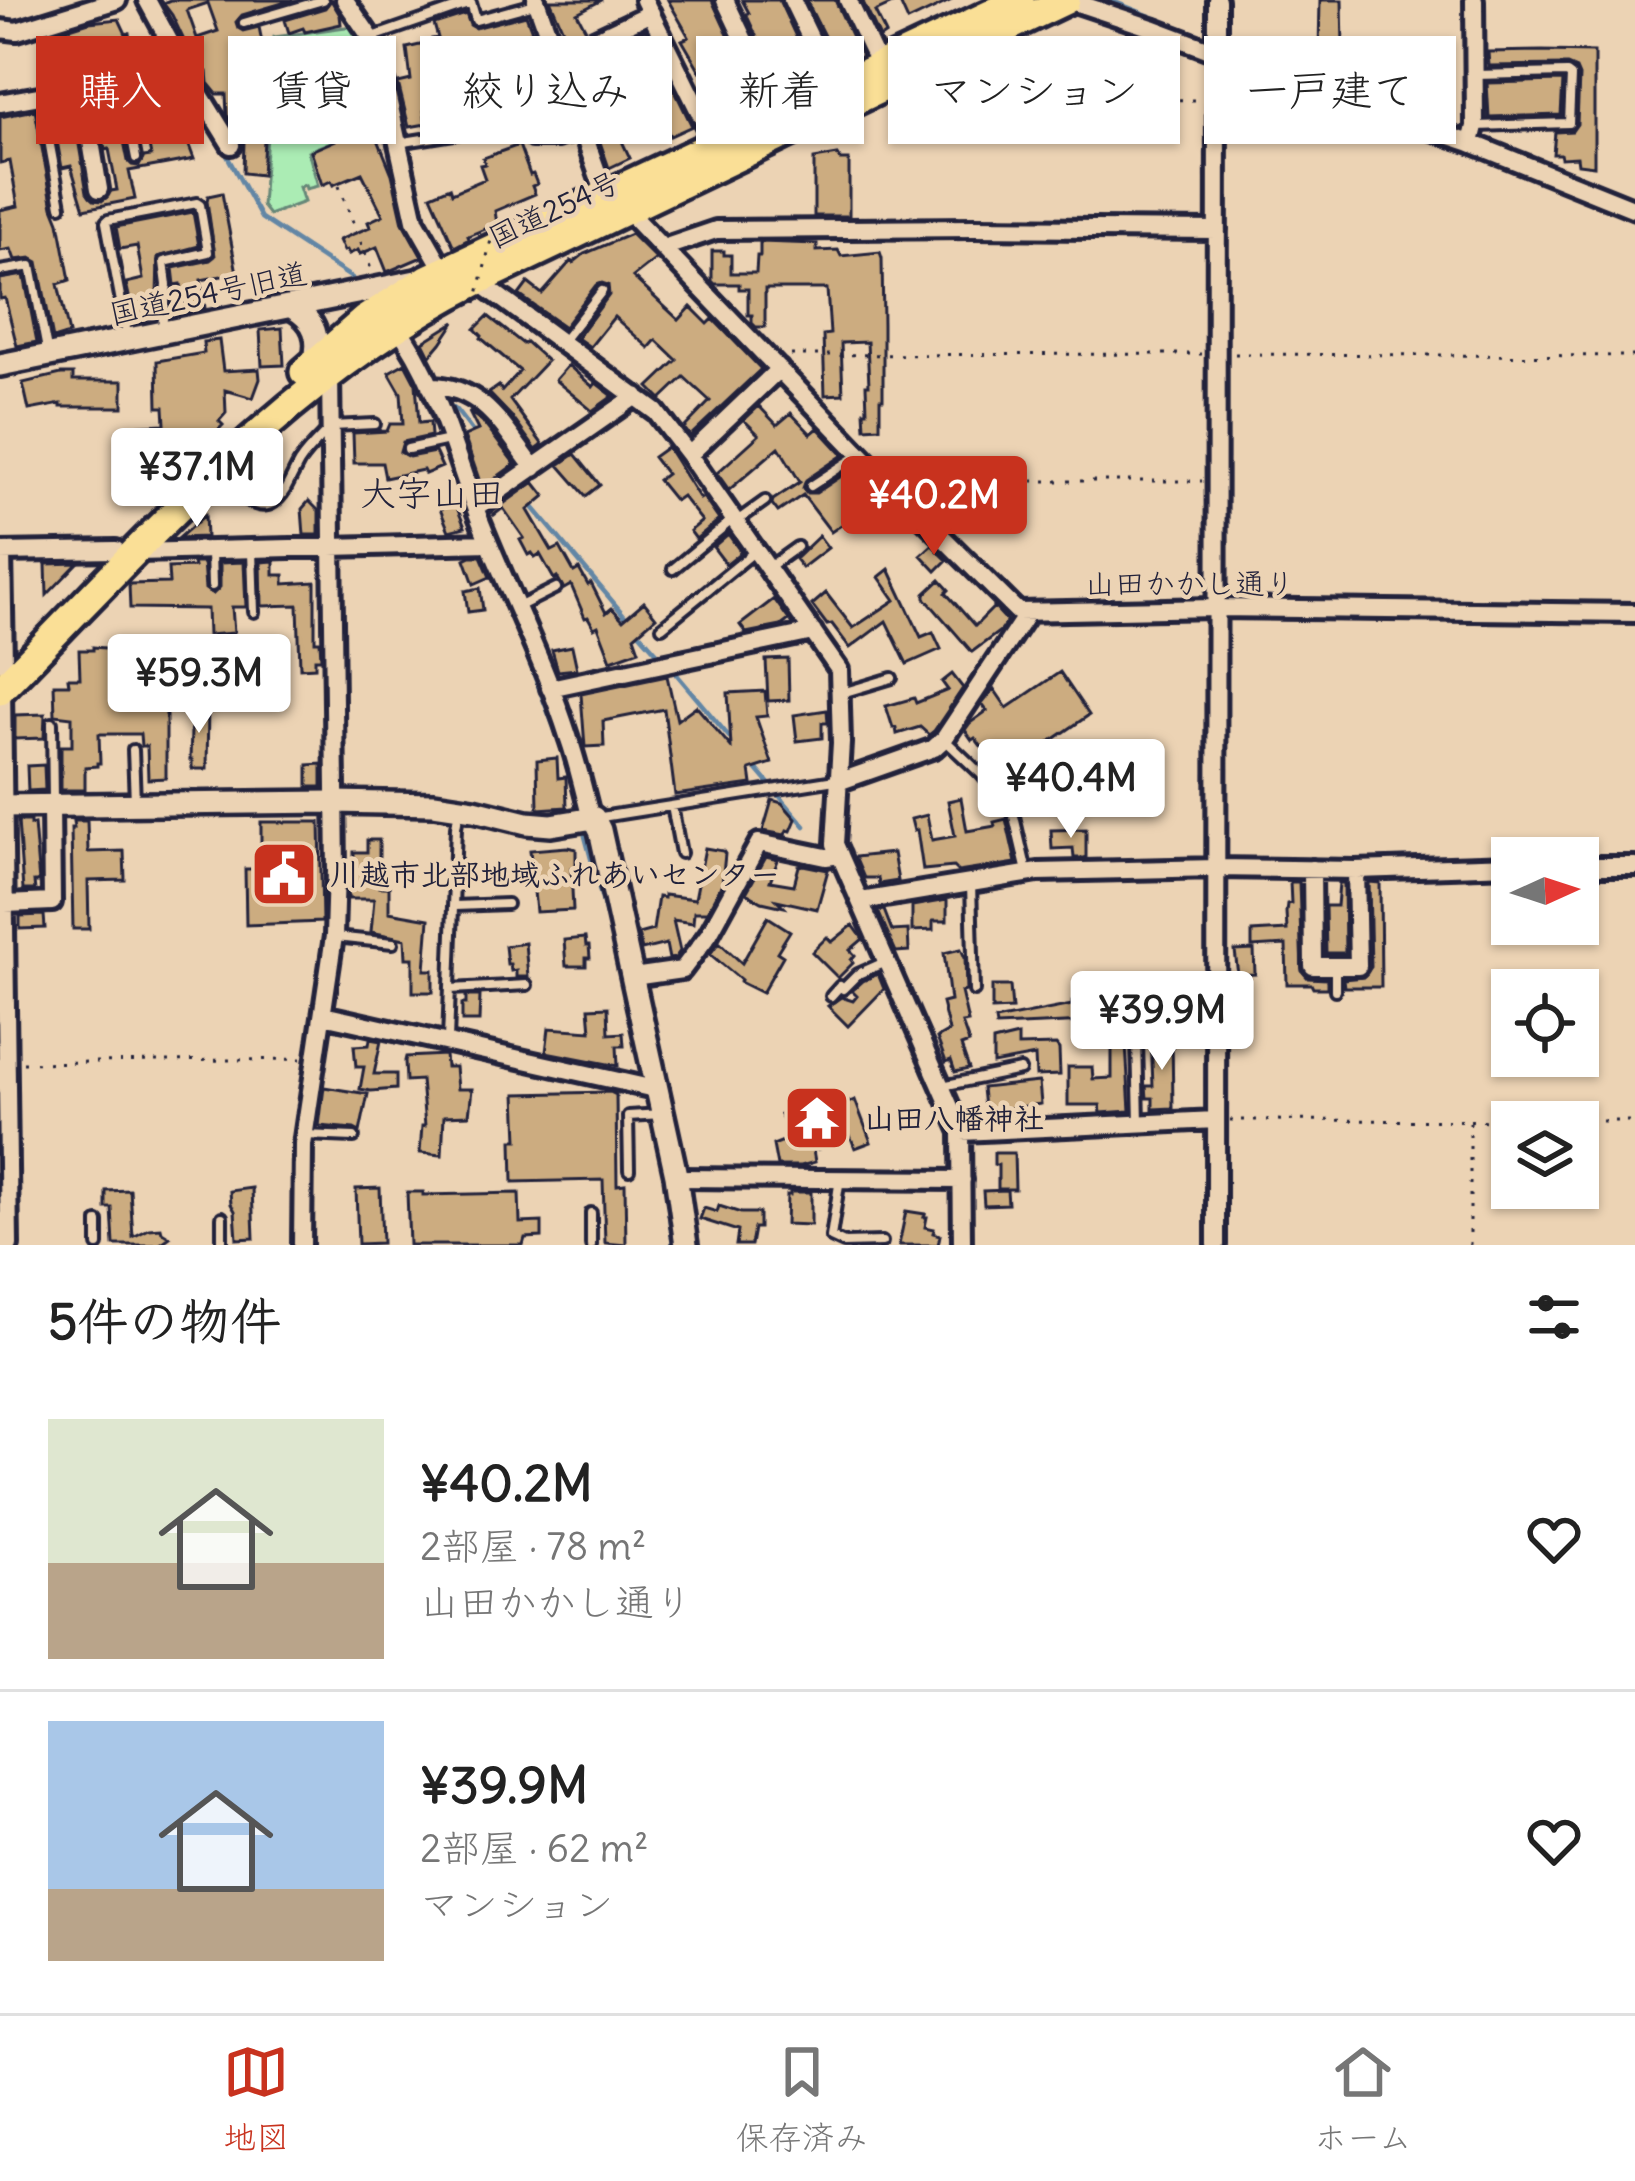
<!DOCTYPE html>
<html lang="ja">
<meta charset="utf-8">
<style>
body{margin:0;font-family:Delius,"Klee One",sans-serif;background:#f6f6f6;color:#222;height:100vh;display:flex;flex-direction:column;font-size:45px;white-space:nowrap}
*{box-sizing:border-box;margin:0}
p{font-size:39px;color:#767676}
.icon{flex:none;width:66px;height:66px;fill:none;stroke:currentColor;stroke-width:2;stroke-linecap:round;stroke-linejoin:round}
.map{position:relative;height:1245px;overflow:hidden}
.panel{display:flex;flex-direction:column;background:#fff;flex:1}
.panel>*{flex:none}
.top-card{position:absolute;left:36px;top:36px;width:1563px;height:108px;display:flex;gap:24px}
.needle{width:78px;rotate:87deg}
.controls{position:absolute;left:1491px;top:837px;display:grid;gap:24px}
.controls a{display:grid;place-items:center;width:108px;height:108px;border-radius:0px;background:#fff;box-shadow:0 3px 9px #0004;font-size:60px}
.price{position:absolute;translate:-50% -102px;padding:0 27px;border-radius:12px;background:#fff;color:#222;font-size:39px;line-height:78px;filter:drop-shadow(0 3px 6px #0008)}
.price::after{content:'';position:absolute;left:50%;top:72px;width:36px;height:27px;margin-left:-18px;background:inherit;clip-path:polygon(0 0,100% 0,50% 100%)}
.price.on{background:#c8321e;color:#fff}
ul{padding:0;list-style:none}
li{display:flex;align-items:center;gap:36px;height:300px;padding:0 48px}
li+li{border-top:3px solid #e0e0e0}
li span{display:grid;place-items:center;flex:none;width:336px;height:240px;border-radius:0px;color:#555}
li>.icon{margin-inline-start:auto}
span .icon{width:144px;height:144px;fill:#fffc;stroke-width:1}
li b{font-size:51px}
h2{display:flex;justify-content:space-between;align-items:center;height:144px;padding:0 48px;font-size:51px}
.tag{padding:0 42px;border-radius:0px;background:#fff;box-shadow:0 3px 9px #0004;font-size:42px;line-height:108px}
.tag.on{background:#c8321e;color:#fff}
.tabs{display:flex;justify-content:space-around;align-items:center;height:168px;border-top:3px solid #e0e0e0;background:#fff;font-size:33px;color:#767676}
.tabs a{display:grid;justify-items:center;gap:6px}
.tabs .on{color:#c8321e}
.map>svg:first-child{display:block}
.green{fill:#abecb4;stroke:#668778;stroke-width:3}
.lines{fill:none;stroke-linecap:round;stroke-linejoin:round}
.stream{stroke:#6286a5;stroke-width:4.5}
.building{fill:#ccac80;stroke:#22223b;stroke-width:3;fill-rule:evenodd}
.service-casing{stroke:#22223b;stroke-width:16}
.minor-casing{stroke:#22223b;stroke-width:26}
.tertiary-casing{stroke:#22223b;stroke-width:30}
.trunk-casing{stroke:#22223b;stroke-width:36}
.path{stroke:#22223b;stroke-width:3;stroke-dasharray:3 9;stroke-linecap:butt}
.service{stroke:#ecd3b4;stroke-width:8}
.minor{stroke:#ecd3b4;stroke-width:16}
.tertiary{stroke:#ecd3b4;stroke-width:21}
.trunk{stroke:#fadf96;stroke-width:27}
.path-bridge{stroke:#22223b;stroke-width:3;stroke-dasharray:3 9;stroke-linecap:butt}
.labels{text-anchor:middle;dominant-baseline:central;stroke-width:9;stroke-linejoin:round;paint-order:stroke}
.street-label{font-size:30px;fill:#22223b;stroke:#ecd3b4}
.poi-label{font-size:30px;font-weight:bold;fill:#22223b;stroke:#ecd3b4;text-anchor:start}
.quarter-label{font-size:36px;fill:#22223b;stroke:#ecd3b4}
</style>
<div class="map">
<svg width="1635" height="1245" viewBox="0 0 1635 1245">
<rect width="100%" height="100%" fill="#ecd3b4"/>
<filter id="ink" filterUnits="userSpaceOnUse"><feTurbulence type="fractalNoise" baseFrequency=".00833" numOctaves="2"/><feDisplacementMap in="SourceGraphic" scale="24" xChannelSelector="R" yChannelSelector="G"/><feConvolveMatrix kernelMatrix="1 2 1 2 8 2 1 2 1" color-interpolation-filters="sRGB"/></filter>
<g filter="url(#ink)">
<path class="green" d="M353 26 372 63 359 66 361 72 316 84 334 141 308 151 318 186 306 189 305 185 299 187 304 202 269 215 262 206 274 37Z"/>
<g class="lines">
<path class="stream" d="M1110 0 1211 40
M1222 44 1419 117
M219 141 261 218 352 278
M1531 158 1635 198
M444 401 456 410 476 436
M532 506 629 621
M506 602 561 746 579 812
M637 630 661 657
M673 670 731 739
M754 766 805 826
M583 829 619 963
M661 1156 673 1245"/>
</g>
<path class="building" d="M170 0H293L242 15 236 22 238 28 243 31 259 27 267 67 264 68 265 88 262 94 264 140 262 175 243 173 244 141 240 135 239 126 233 124 227 115 226 94H217L208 83 207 72H205L196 46 188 49 172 15 163 3ZM208 3 218 31 197 38 187 10Z
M331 0 340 15 341 24 305 32 303 28 289 33 285 20 325 8Z
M550 0H602L577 13 586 30 567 39Z
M668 0H712L757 98 720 114 719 111 714 113 707 100 715 95 703 70 700 71 682 40 689 37Z
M742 0H779L811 69 801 74 793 58 771 68 746 14 749 13Z
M806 0H835L856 46 835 58Z
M862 0H952L908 21 899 1 875 12 886 34 880 38Z
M1320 0H1342L1343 48 1319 50Z
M466 14 470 25 475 28 526 15 532 31 480 50 483 63 462 69 472 123 460 125 458 117 453 118 450 106 424 111 426 124 409 127 398 83 411 80 407 48 433 42 432 39 438 38 434 24Z
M119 19 126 34 129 33 131 47 136 46 143 65 53 81 44 36 89 22Z
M645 30 692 126 670 136 661 118 641 126 620 137 630 158 609 168 586 102 589 100 575 63ZM638 58 658 97 612 121 594 82Z
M1542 51 1594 52V166L1578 164 1577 157 1561 158 1560 154H1553L1555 132 1572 131 1577 124 1579 76 1576 69 1567 65 1489 66 1488 52Z
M1563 81 1561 115 1489 117 1487 83Z
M505 83 509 95 523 91 533 123 526 125 528 134 524 139 508 142 490 86Z
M154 88 156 89 166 139 185 135 194 159 129 171 135 199 84 209 71 166 62 168 51 108 72 103 87 192 94 200 102 201 111 191 117 190 109 149 105 150 99 114 118 111 128 161 132 165 139 166 144 157 151 156 138 91Z
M377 109 383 135 377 137 392 174 403 223 422 257 387 272 377 247 360 254 358 250 349 254 347 250 344 251 339 240 370 227 368 222 383 215 362 173 333 185 331 181 322 185 311 151 336 140 333 130 359 120 358 116Z
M35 110 53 207 59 222 70 280 58 284 69 334 53 339 38 262 31 258 15 260 11 249 0 251V210L18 206 10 161 0 163V117Z
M519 145 530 175 533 174 537 184 532 186 535 194 495 211 497 224 468 236 469 239 454 247 431 195 450 187 452 193 485 179 480 165 485 164 483 158Z
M838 155 841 160H849V216H814V159Z
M222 193 237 273 201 280 205 308 185 312 181 284 175 285 173 268 210 260 215 256 207 201 208 196Z
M193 212 199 246 158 257 157 296 153 297 155 316 135 322 126 283 143 279 137 246 120 249 116 227Z
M631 234 656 259 633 277 679 320 691 307 708 324 713 319 761 369 690 436 684 428 710 401 684 377 661 399 649 387 677 360 656 340 649 348 614 317 590 347 577 338 609 295 608 285 602 283 596 285 564 327 519 295 528 283 542 294 571 261 573 263 584 254Z
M760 242 817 244V251L838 250 841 256 880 252 882 258 883 325V399H880V427L865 428 864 411H867L866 385H869L867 342 841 343 843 394 825 395 823 335 830 334 827 289H765V327H756L752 323V315H748V289H739V284H715L712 281V251H724V255H731V273H756L757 256H760Z
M24 275 37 342 17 346 5 298 0 299V279Z
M488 316 523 344 526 342 547 361 510 400 543 445 536 450 512 417 489 393 499 386 502 391 520 371 481 338 482 336 475 329Z
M455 322 441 343 430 356 423 342Z
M282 328 284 365 262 366 260 330Z
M219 340 223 371 259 369 260 379 253 398 225 390 226 413 219 421 223 425 172 478 130 453 128 426 165 424 164 407H158L157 361 204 353 203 342Z
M405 363 416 384 419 423 430 422 431 436 403 442 400 452 409 457 435 452 442 467 425 474 423 470 385 478 382 463H354L353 433 387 431 390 424H403L401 393 389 372Z
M568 365 593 387 596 383 613 396 592 411 589 408 555 380Z
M61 374H73V381H123V407H61V404L29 410 23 383Z
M759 406 777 425 791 413 811 434 818 428 843 455 806 480 803 488 806 493H816L855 467 863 475 859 479 874 494 859 507 857 511 861 516 848 529 844 523 831 532 803 495 778 512 772 504 773 500 800 482 779 447 729 490 717 473 759 435 744 420Z
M469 412 482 421 515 464 482 488 464 436 478 430Z
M667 447 700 499 703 497 719 520 696 539 690 531 702 521 682 496 675 501 658 480 666 474 653 457Z
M575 454 600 485 586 496 559 465Z
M534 482 545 496 528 510 552 551 560 547 574 572 579 569 588 585 591 583 606 613 612 608 623 620 644 602 656 617 634 636 639 650 611 660 598 626 594 628 588 617 585 618 571 585 564 589 557 577 554 579 540 554 535 557 532 553 528 555 520 540 524 538 503 508 494 515 492 512Z
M309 501 319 511V535H304L302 509Z
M455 503 465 527 449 531 440 509Z
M205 515 206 537 179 538Z
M728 534 741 552 726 564 713 547Z
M819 536 828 548 802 568 795 559Z
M932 545 947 560 936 571 921 555Z
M471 556H481L490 577 474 584 465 559Z
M274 561V575H284V584L315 582V641H320L321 659H315V667L300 668 298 605 262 606 261 562Z
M244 562 246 607H232L234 633 208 635 207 609 130 608 129 584 169 583 168 568 194 567 193 563H203L205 589 213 594 220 587V563Z
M78 563 47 595 46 564Z
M889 569 921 637 933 632 941 649 907 664 886 621 850 648 832 624 827 625 812 605 826 593 853 628 895 600 879 577Z
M940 580 949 590 946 593 975 626 994 607 1007 621 1000 631 972 652 925 598V594Z
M480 588 483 610 468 612 465 591Z
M774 599 789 620 781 626 746 633 740 625Z
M572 646 577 669 558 671 552 650Z
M93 647 128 650V682L166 681V778L148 779 147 746H141L140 734H99L100 763H97V766L85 767V790H61V746H72V717L55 715 54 684H69L68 678H80L79 650H93Z
M788 659 789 700 768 701 766 660Z
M1060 672 1089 715 1015 766 1016 768 998 781 988 767 994 763 975 738 972 740 965 730 970 723 987 711 982 704 994 689 1007 708Z
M952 674 963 688 934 731 929 735 920 727 897 734 896 728H893L886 706 914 698 916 703 948 690 942 682Z
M667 676 677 720 696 706 731 747 728 693 765 691 767 716 756 717 772 763 750 770 752 784 675 795 664 709 603 721 604 746 585 747 581 694Z
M192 703H208L207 769H192V760H190Z
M827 710 828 723H822V738L797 741 794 715Z
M45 714 44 738 15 739V715Z
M557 758 558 778 566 777 567 807 538 809 537 760Z
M322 764V787H308V765Z
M44 765 45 790 28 791 27 766Z
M961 798 967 831 995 826 994 822 1006 819 1016 863 958 872 953 867 923 870 917 830 914 831 911 819 927 815 932 840 955 836 948 801Z
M772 800 782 803 796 819 791 831 787 830 785 835 763 831Z
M18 821H30V825L34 824 39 882H34L35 890H23Z
M73 821H87L88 852 124 851 125 880 88 881 89 929H73L71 828H74Z
M261 822H320L322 922 246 925 245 869H261Z
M1086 829V858H1074L1073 848 1052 849 1051 830Z
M367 840H379V887H389V912L429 919 425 970H433V992H413V958H406L405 939 371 932 374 899H348L349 866H354V852H367Z
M567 847 576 849V868H571L573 910 536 912 530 850Z
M705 848 723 851 725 854 722 884 707 912H694L693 923 673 920 680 951 675 958 669 959 666 944 642 950 638 934 653 930 658 897 664 898V895L695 899Z
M893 853 898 881 879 884 878 878H864L855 857Z
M766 857 778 860 770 881 794 885 799 866 803 865 828 870 817 909 777 900 784 907 762 902 746 893Z
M1290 882H1299L1302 971 1308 978 1327 979V988H1313L1311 984H1287L1286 945 1252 947V932L1287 930 1286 912 1287 904 1291 903Z
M1369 882 1380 883 1381 987H1344L1343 979 1363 977 1371 967Z
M1339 883H1344L1345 953H1326L1325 906H1337Z
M947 900V921H933V930L912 931V906Z
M884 910 892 931 908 930 909 951 896 952 878 911Z
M44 915 45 928 20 929V916Z
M768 917 790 931 777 952 783 956 762 993 740 982 741 980 710 954 719 942 742 963Z
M853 925 863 939 850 950 855 955 851 960 853 963 838 978 812 952 827 937 832 942Z
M585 938 586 946H589L590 958H586V966H566L564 940Z
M525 943 528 977H516V970L511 971 510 964H507L505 946Z
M961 949 965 958 966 991 961 992 968 1022 962 1023 969 1043 961 1046 969 1069 955 1072 951 1060 946 1062 937 1038 949 1031 942 1003 950 1001 944 953Z
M1254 950 1255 974 1238 975 1235 951Z
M878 974 884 989 848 1026 828 1006 841 997 853 1001 857 996 852 991 863 981Z
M992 986H1010L1012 1009 992 1010Z
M466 996H480L479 1021H462V1004H466Z
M1114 1000H1131L1132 1028H1114Z
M1089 1001 1087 1022 996 1026 995 1020 1072 1005V1002Z
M608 1007 609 1034 623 1033 624 1046H617L618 1066 546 1052 549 1028 591 1031 589 1008Z
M1018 1036V1046L1056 1045 1059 1049 1060 1075 1036 1076 1035 1056 993 1064V1042Z
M1151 1036H1172L1173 1108 1153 1109V1098H1147L1146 1086H1153Z
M370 1039 381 1041 374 1074H396V1089L371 1091 360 1089 364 1067H356L354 1046 369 1045Z
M1112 1045H1126L1130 1111 1101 1113 1100 1105H1068V1067H1092L1093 1079 1112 1078Z
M445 1055 446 1067H455L457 1089H472L469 1115 444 1116 442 1155 420 1153 422 1126H425L421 1080 406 1081 405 1061 406 1057Z
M1039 1082 1041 1104 1005 1109 1006 1117 985 1118 982 1088Z
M324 1087 368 1094 360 1132 354 1129 319 1126Z
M610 1092 616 1095 617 1185 625 1184 626 1245 605 1243 603 1180 513 1182 512 1140H518L516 1094Z
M855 1100 871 1142 855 1148 848 1130 816 1139 818 1149 813 1150 815 1162 801 1166H777L773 1145 791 1138 780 1114 806 1101 813 1116Z
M994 1153H1014L1015 1189H998V1165H994Z
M252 1188 254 1238 237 1239 235 1211 231 1204 230 1191Z
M380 1188 382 1243 358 1244 356 1189Z
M130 1190 133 1237 149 1229 161 1228 162 1232 170 1237 159 1245H114L112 1208H106V1191Z
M1007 1190 1008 1204 984 1205 983 1191Z
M407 1192H423V1195L519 1193 520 1223 542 1222V1237L525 1238 523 1245H409Z
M790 1192H811V1225L786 1224 787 1195H790Z
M719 1206 741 1213H759V1228H754L751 1245H736L738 1231 700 1219 704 1208 717 1212Z
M906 1211 925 1214 924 1217H927L925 1227 934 1229 933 1233 940 1235 938 1245H899Z"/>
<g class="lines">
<defs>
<path id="service" d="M244 23 323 0
M373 37 471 3 476 20 535 4
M1475 75 1567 73 1571 76 1569 123 1476 126
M477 80 558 63
M121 83 136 158
M41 96 61 206
M531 142H557L583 135
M398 143 485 129
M0 271 31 266 48 355
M127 334 106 222 108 220 197 203 200 205 208 252 164 262 167 285 162 327
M562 342 602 291
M408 449 449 440
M222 478C241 496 264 523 285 490 290 481 294 472 299 463 308 449 321 438 332 426L375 424
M811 486 860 454
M737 521 765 501
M211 552 212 586
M252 552 254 612
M769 567 797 547
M673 569 732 520
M520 606 556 588
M662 627 754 552
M842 693 892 678
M52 723 53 800
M946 741 981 774 1013 812 1027 872
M133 750 135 802
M672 806 681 853
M595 818 835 780
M971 884 974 991
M455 906 507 904
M335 937 393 943
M1335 967V990
M450 989 527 985
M831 996 840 986 843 989 858 974 885 962
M1100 1037 1135 1036 1137 1039 1139 1123
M448 1040 456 827 459 809
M942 1086 1020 1070
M305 1135 354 1137
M629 1170 628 1116 662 1114
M840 1178 831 1237 844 1243 882 1242
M591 1213V1245
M222 1217V1245
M98 1245V1222"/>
<path id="minor" d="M147 0 185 70 231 145
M345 0 371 38 379 58 415 220 444 271
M536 0 606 197
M644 0 715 144
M725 0 779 114
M792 0 834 87
M848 0 879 65
M1068 0 1152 28 1339 99 1471 143 1635 209
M0 29 17 31 117 0
M556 58 651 13
M82 88 99 189
M0 103 185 70
M1471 143 1475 126 1474 0
M627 211 886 481 1018 612 1215 608 1635 613
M663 248 716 230 974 228 1217 230
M478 281 656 412 689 455 839 670 841 743 835 844 961 1132 962 1245
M396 325C438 381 454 454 479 518 508 592 545 663 569 739 578 765 584 792 591 819
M430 386C484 386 504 429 534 468
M689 455 779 369
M475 508 636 396
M0 552 116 550
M2 552 4 664
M137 552 489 543
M2 688 9 1245
M550 688 813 632
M838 782 934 748 944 739 1028 612
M1578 866H1635
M1312 869 1313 966H1358L1356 870
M861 901 1038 872 1217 868 1356 870 1512 865
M5 904 52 902 51 805
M633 977 682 970 709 934 759 843 826 857 840 855
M323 1015 659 1090
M961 1132 1216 1120
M677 1178 962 1180
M302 1245 303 1145 334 936 336 871 330 373
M1216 1245 1217 0"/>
<path id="tertiary" d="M293 308C315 320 321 339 314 363
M0 365 421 280
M0 806 334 802 434 804 474 810 527 823 551 825 594 818 600 830 676 1175 686 1245"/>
<path id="trunk" d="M304 372 365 319 427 279 1020 0
M0 690C147 542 289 375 478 281L1066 0"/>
</defs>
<use href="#service" class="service-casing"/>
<use href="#minor" class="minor-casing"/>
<use href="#tertiary" class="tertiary-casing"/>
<use href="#trunk" class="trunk-casing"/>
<path class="path" d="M915 97 1199 100
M1233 100 1295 99
M339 186 371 269
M1235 354 1635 356
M791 355 1201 354
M912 481H1202
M23 1063 301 1059
M1230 1120 1635 1121
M1470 1245V1121"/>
<use href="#service" class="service"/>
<use href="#minor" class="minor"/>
<use href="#tertiary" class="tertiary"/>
<use href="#trunk" class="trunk"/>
<path class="path-bridge" d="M476 303 491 240"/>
</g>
</g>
<defs>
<symbol id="civic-square" viewBox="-11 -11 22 22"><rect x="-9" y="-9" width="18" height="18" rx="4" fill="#c8321e" stroke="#ecd3b4"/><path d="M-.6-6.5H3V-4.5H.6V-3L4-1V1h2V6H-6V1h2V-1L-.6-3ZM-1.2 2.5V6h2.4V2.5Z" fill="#fff"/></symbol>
<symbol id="temple-square" viewBox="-11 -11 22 22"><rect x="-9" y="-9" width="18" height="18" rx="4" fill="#c8321e" stroke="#ecd3b4"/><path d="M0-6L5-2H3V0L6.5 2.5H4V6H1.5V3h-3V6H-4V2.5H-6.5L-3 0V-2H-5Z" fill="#fff"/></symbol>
</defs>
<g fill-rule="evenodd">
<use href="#civic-square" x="246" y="836" width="76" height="76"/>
<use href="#temple-square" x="779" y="1080" width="76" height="76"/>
</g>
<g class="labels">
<g class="street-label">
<text transform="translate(554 209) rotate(-25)">国道254号</text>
<text transform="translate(208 293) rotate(-12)">国道254号旧道</text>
<text x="1190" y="583">山田かかし通り</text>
</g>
<g class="poi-label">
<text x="330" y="874">川越市北部地域ふれあいセンター</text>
<text x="864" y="1118">山田八幡神社</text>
</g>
<g class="quarter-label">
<text x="432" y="493">大字山田</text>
</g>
</g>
</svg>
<div class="controls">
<a><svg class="needle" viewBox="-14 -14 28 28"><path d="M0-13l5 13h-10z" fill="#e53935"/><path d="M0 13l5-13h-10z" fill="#767676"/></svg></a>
<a><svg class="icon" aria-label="locate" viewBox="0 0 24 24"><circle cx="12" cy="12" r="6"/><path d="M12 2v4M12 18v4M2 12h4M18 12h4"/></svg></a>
<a><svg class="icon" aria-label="layers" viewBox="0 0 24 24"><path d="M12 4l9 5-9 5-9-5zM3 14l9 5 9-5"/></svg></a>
</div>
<b class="price" style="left:197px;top:530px">¥37.1M</b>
<b class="price on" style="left:934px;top:558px">¥40.2M</b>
<b class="price" style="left:199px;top:736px">¥59.3M</b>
<b class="price" style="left:1071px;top:841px">¥40.4M</b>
<b class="price" style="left:1162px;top:1073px">¥39.9M</b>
<div class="top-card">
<a class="tag on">購入</a>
<a class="tag">賃貸</a>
<a class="tag">絞り込み</a>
<a class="tag">新着</a>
<a class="tag">マンション</a>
<a class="tag">一戸建て</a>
</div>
</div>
<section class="panel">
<h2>5件の物件<svg class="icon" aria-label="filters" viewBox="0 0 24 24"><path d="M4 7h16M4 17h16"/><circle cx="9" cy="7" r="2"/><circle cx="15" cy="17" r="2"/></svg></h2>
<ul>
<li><span style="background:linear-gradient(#dfe7d0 60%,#b9a48a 0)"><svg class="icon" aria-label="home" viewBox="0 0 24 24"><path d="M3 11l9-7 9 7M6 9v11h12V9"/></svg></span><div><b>¥40.2M</b><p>2部屋 · 78 m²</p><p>山田かかし通り</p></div><svg class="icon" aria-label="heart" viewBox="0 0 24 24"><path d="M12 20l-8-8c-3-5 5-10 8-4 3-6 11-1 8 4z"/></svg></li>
<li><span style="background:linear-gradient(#a9c7e8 70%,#b9a48a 0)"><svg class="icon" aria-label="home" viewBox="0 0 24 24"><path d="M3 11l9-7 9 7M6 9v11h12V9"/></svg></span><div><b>¥39.9M</b><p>2部屋 · 62 m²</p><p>マンション</p></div><svg class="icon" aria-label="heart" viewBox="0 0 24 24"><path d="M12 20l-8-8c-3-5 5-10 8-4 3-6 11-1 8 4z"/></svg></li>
</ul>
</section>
<nav class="tabs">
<a class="on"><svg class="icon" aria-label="map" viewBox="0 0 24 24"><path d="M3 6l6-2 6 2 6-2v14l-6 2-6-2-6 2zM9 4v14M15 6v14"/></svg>地図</a>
<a><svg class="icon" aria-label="saved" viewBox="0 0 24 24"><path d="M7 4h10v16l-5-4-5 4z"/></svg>保存済み</a>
<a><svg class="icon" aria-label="home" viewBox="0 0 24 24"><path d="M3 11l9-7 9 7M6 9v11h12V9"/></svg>ホーム</a>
</nav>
